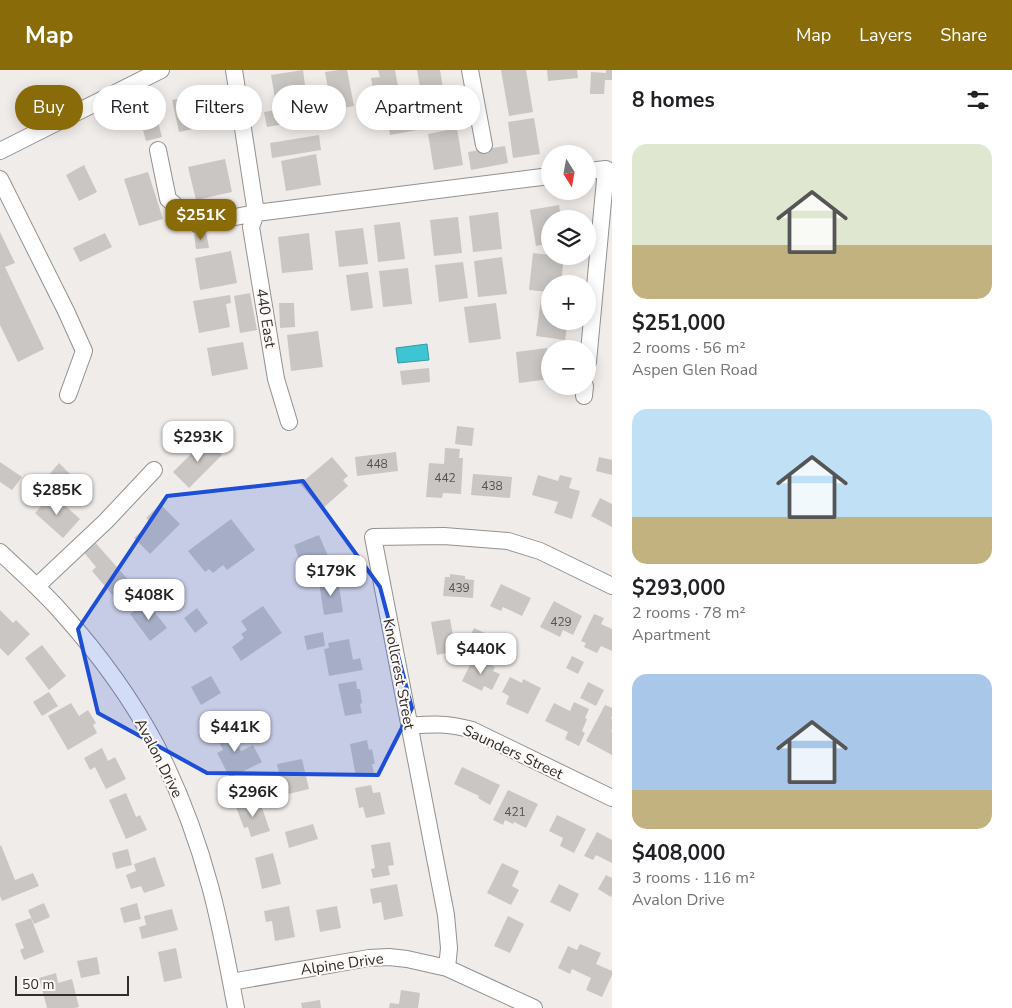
<!DOCTYPE html>
<meta charset="utf-8">
<style>
body{margin:0;font-family:"Nunito Sans",sans-serif;background:#f6f6f6;color:#202124;height:100vh;display:flex;flex-direction:column;font-size:19px;white-space:nowrap}
*{box-sizing:border-box;margin:0}
p{font-size:16px;color:#757577}
.icon{flex:none;width:28px;height:28px;fill:none;stroke:currentColor;stroke-width:2;stroke-linecap:round;stroke-linejoin:round}
.map{position:relative;flex:1;overflow:hidden}
.drawer{display:flex;flex-direction:column;background:#fff;width:400px}
.drawer>*{flex:none}
.hud{position:absolute;left:15px;top:15px;width:475px;height:45px;display:flex;gap:10px}
.needle{width:32px;rotate:169deg}
.fabs{position:absolute;left:541px;top:75px;display:grid;gap:10px}
.fabs a{display:grid;place-items:center;width:55px;height:55px;border-radius:50%;background:#fff;box-shadow:0 2px 12px #0003;font-size:25px}
.scale{position:absolute;left:15px;bottom:12px;width:114px;box-sizing:border-box;padding-left:5px;border:2px solid #302e2d;border-top:0;font-size:14px;line-height:18px;white-space:nowrap;color:#302e2d;-webkit-text-stroke:4px #fdf9f6;paint-order:stroke}
.price{position:absolute;translate:-50% -42px;padding:0 11px;border-radius:10px;background:#fff;color:#222;font-size:16px;line-height:32px;filter:drop-shadow(0 1px 2px #0008)}
.price::after{content:'';position:absolute;left:50%;top:30px;width:15px;height:11px;margin-left:-8px;background:inherit;clip-path:polygon(0 0,100% 0,50% 100%)}
.price.on{background:#896b0a;color:#fff}
ul{padding:0;list-style:none}
li{display:grid;align-content:center;gap:10px;height:265px;padding:0 20px}
li span{display:grid;place-items:center;height:155px;border-radius:15px;color:#555}
li>.icon{margin-inline-start:auto}
span .icon{width:90px;height:90px;fill:#fffc;stroke-width:1}
li b{font-size:21px}
h2{display:flex;justify-content:space-between;align-items:center;height:60px;padding:0 20px;font-size:21px}
.chip{padding:0 18px;border-radius:22px;background:#fff;box-shadow:0 2px 12px #0003;font-size:18px;line-height:45px}
.chip.on{background:#896b0a;color:#fff}
header{display:flex;align-items:center;gap:30px;box-sizing:border-box;height:70px;padding:0 25px;background:#896b0a;color:#fff}
header strong{font-size:24px}
nav{display:flex;gap:28px;margin-inline-start:auto;font-size:18px}
main{display:flex;flex:1;min-height:0}
.map>svg:first-child{display:block}
.water{fill:#3dc5d4;stroke:#3998a2}
.building{fill:#c9c6c3}
.lines{fill:none;stroke-linecap:round;stroke-linejoin:round}
.minor-casing{stroke:#94918e;stroke-width:18}
.minor{stroke:#fff;stroke-width:16}
.marked{fill:#1d4ed8;fill-opacity:0.2;stroke:#1d4ed8;stroke-width:4;stroke-linejoin:round}
.labels{text-anchor:middle;dominant-baseline:central;stroke-width:4;stroke-linejoin:round;paint-order:stroke}
.number-label{font-size:12px;fill:#565452}
.street-label{font-size:15px;fill:#302e2d;stroke:#fdf9f6}
</style>
<header>
<strong>Map</strong>
<nav><a>Map</a><a>Layers</a><a>Share</a></nav>
</header>
<main>
<div class="map">
<svg width="612" height="938" viewBox="0 0 612 938">
<rect width="100%" height="100%" fill="#f0ece9"/>
<path class="water" d="M427 274 429 290 398 293 396 278Z"/>
<path class="building" d="M303 0 307 30 276 35 271 5Z
M339 0H347L354 36 332 40 325 2Z
M378 0H395L401 32 376 36 371 8 380 7Z
M417 0H440L449 52 427 56Z
M501 0H526L533 42 509 46Z
M547 0H577L578 8 548 11Z
M606 0H612V10H605L604 24H590L591 2 606 3Z
M209 22 216 54 179 62 172 30Z
M310 34 313 49 267 57 264 42Z
M415 37 418 60 390 65 386 42Z
M534 48 540 84 513 88 508 52Z
M158 52 162 67 146 71 142 56Z
M457 58 463 95 434 100 428 64Z
M319 65 321 80 272 88 270 73Z
M505 76 508 93 471 100 468 82Z
M316 84 321 115 286 121 281 91Z
M225 89 232 122 196 130 188 97Z
M84 95 97 122 79 131 66 105Z
M148 102 163 149 139 156 124 109Z
M559 135 561 149H550V173L536 176 530 140Z
M498 142 502 179 473 182 469 146Z
M458 147 462 183 434 186 430 150Z
M400 152 405 189 378 192 374 155Z
M363 158 368 194 339 197 335 161Z
M0 162 15 193 5 197 44 279 18 292 0 255Z
M206 162 209 178 196 179 194 164Z
M105 163 112 177 80 192 73 178Z
M309 163 313 200 282 203 278 167Z
M231 181 237 213 200 220 195 188Z
M533 183 550 185V186H564L561 214H550V222L529 220Z
M502 187 507 224 478 227 474 191Z
M463 192 468 228 439 232 435 195Z
M408 198 412 234 383 237 379 201Z
M368 202 373 238 351 241 346 205Z
M250 223 257 260 240 263 234 226Z
M230 225 231 233 226 234 230 257 199 263 193 231Z
M541 229 550 230V251H568L565 270 536 266Z
M279 233H294L295 257 280 258Z
M496 233 501 269 469 273 464 237Z
M318 261 323 297 291 301 287 265Z
M243 272 248 299 212 306 207 278Z
M547 278 550 309 519 313 516 282Z
M429 298 430 312 402 315 400 301Z
M457 356 474 358 472 376 455 374Z
M206 369 222 385 189 418 173 402Z
M445 378 460 379 459 388H463L461 424 443 423 442 428 426 427 429 393 444 394Z
M396 382 398 401 357 406 355 387Z
M332 387 348 406 343 410 348 416 322 439 300 414Z
M599 387 612 390V405L596 401Z
M0 392 22 407 12 420 0 412Z
M59 393 70 404 59 416 48 406Z
M473 404 512 407 510 428 471 425Z
M538 405 558 411 560 405 572 408 569 418 580 421 572 449 554 443 558 432 532 425Z
M52 424 80 449 63 468 35 443Z
M600 428 612 434V457L591 446Z
M160 434 180 454 150 484 134 468 151 452 146 448Z
M231 449 255 480 227 500 223 495 213 503 209 499 205 502 188 481Z
M319 465 328 486 321 489 324 497 308 503 305 495 302 497 294 475Z
M93 470 131 513 115 528 92 501 96 497 82 480Z
M450 504 465 506V509L474 510 473 528 443 526 445 507H450Z
M338 509 343 542 324 545 319 513Z
M501 514 531 528 522 546 503 537 501 541 490 536Z
M554 531 582 546 573 565 563 560 560 567 540 557Z
M147 532 167 558 150 571 130 544Z
M263 536 282 563 241 591 232 577 244 568 241 564 247 560 241 551Z
M197 538 208 553 195 563 184 548Z
M0 540 13 553 16 550 30 564 8 586 0 578Z
M594 544 604 548 601 554 612 559V581L601 576 597 583 584 577 586 573 581 571Z
M450 549 456 581 437 585 431 552Z
M474 558 491 566 482 584 465 577Z
M323 562 325 576 307 580 304 566Z
M349 569 353 590 360 588 363 600 329 606 324 579 329 578 328 573Z
M42 575 66 606 49 620 25 588Z
M572 586 584 592 578 604 566 598Z
M474 587 495 597 493 601 500 604 492 620 484 616 482 621 462 611Z
M211 606 221 623 201 635 191 617Z
M510 607 522 613 523 609 541 618 528 644 506 634 509 626 502 622Z
M356 611 357 619H360L362 633 360 634 362 643 345 646 338 614Z
M588 612 604 620 596 636 580 628Z
M49 622 58 636 42 646 33 632Z
M574 632 589 639 585 648 587 649 582 661 585 663 579 676 565 669 568 662 545 651 554 633 570 641Z
M71 633 79 646 88 640 96 653 93 655 97 663 68 680 48 646Z
M605 635 612 638V646L611 649H612V659L611 662H612V685L586 671Z
M226 653 241 681 253 675 262 692 230 708 217 683 223 680 213 660Z
M367 670 369 680 372 679 375 694H372L374 703 356 707 350 674Z
M102 678 108 691 115 687 126 709 106 719 95 697 90 700 84 688Z
M302 689 309 719 284 725 277 694Z
M462 697 500 715 490 735 478 728 479 726 454 714Z
M371 715 373 723 380 722 385 744 366 748 363 737 359 738 355 718Z
M508 720 538 734 526 758 514 752 513 754 505 750 503 755 493 750Z
M126 723 136 747 140 745 147 760 126 769 109 730Z
M259 729 270 761 251 767 248 757 244 758 236 737Z
M557 745 586 759 574 783 560 776 563 768 549 761Z
M313 754 318 769 289 778 285 762Z
M597 762 612 770V793L596 785 593 790 584 786Z
M390 772 394 795 388 796 390 805 373 808 371 799 375 798 371 775Z
M1 775 15 810 33 803 39 816 2 831 0 826V776Z
M128 779 132 795 116 799 112 783Z
M273 783 281 814 262 819 255 788Z
M155 787 165 816 144 823 141 816 131 819 126 805 136 801 134 794Z
M502 793 519 801 512 816 519 820 511 835 487 823Z
M606 805 612 808V825L611 827 598 819Z
M397 814 403 846 384 850 381 832 373 834 370 819Z
M559 814 579 824 570 842 550 832Z
M44 833 50 847 34 854 28 840Z
M137 833 141 849 124 853 120 838Z
M289 836 295 867 275 871 272 851 266 852 264 841Z
M337 836 341 858 320 862 316 840Z
M172 839 178 860 142 869 139 857 146 855 144 846Z
M508 846 524 854 510 883 494 876Z
M31 848 44 882 24 890 20 880 24 878 15 854Z
M580 874 601 883 596 894 612 901V905L602 927 586 920 591 908 572 899 570 904 558 898 568 876 577 880Z
M176 878 182 908 164 912 158 882Z
M97 887 100 904 81 908 77 891Z
M56 903 58 913 72 909 79 937 74 938H47L39 908Z
M401 920 420 923 418 938H389L390 933 399 934Z
M320 930 321 938H302L301 933Z"/>
<g class="lines">
<defs>
<path id="minor" d="M234 0 256 143 251 157 276 309 289 352
M470 0 484 75
M158 80 168 129 197 154 256 143 550 106
M0 81 161 0
M588 101 606 99 588 292
M0 109 66 241 84 281 68 325
M584 326 585 316
M0 482C21 502 43 521 62 543 98 583 131 628 156 675 179 720 197 768 210 816 221 856 228 897 236 938
M37 516 106 451 154 400
M409 656C433 654 448 653 472 660L612 728
M447 898 449 878 446 845 373 467 444 466 508 471 540 481 612 516
M231 912 369 888 389 887 407 889 447 898 534 938"/>
</defs>
<use href="#minor" class="minor-casing"/>
<use href="#minor" class="minor"/>
</g>
<path class="marked" d="M303 411 380 517 412 638 378 705 207 703 98 643 78 559 167 426Z"/>
<g class="labels">
<g class="number-label">
<text x="377" y="394">448</text>
<text x="445" y="408">442</text>
<text x="492" y="416">438</text>
<text x="459" y="518">439</text>
<text x="561" y="552">429</text>
<text x="515" y="742">421</text>
</g>
<g class="street-label">
<text transform="translate(266 248) rotate(81)">440 East</text>
<text transform="translate(399 604) rotate(79)">Knollcrest Street</text>
<text transform="translate(513 682) rotate(25)">Saunders Street</text>
<text transform="translate(159 688) rotate(63)">Avalon Drive</text>
<text transform="translate(342 894) rotate(-8)">Alpine Drive</text>
</g>
</g>
</svg>
<div class="fabs">
<a><svg class="needle" viewBox="-14 -14 28 28"><path d="M0-13l5 13h-10z" fill="#e53935"/><path d="M0 13l5-13h-10z" fill="#757577"/></svg></a>
<a><svg class="icon" aria-label="layers" viewBox="0 0 24 24"><path d="M12 4l9 5-9 5-9-5zM3 14l9 5 9-5"/></svg></a>
<a>+</a>
<a>−</a>
</div>
<div class="scale">50 m</div>
<b class="price on" style="left:201px;top:171px">$251K</b>
<b class="price" style="left:198px;top:393px">$293K</b>
<b class="price" style="left:57px;top:446px">$285K</b>
<b class="price" style="left:331px;top:527px">$179K</b>
<b class="price" style="left:149px;top:551px">$408K</b>
<b class="price" style="left:481px;top:605px">$440K</b>
<b class="price" style="left:235px;top:683px">$441K</b>
<b class="price" style="left:253px;top:748px">$296K</b>
<div class="hud">
<a class="chip on">Buy</a>
<a class="chip">Rent</a>
<a class="chip">Filters</a>
<a class="chip">New</a>
<a class="chip">Apartment</a>
</div>
</div>
<section class="drawer">
<h2>8 homes<svg class="icon" aria-label="filters" viewBox="0 0 24 24"><path d="M4 7h16M4 17h16"/><circle cx="9" cy="7" r="2"/><circle cx="15" cy="17" r="2"/></svg></h2>
<ul>
<li><span style="background:linear-gradient(#dfe7d0 65%,#c2b280 0)"><svg class="icon" aria-label="home" viewBox="0 0 24 24"><path d="M3 11l9-7 9 7M6 9v11h12V9"/></svg></span><div><b>$251,000</b><p>2 rooms · 56 m²</p><p>Aspen Glen Road</p></div></li>
<li><span style="background:linear-gradient(#bfe0f5 70%,#c2b280 0)"><svg class="icon" aria-label="home" viewBox="0 0 24 24"><path d="M3 11l9-7 9 7M6 9v11h12V9"/></svg></span><div><b>$293,000</b><p>2 rooms · 78 m²</p><p>Apartment</p></div></li>
<li><span style="background:linear-gradient(#a9c7e8 75%,#c2b280 0)"><svg class="icon" aria-label="home" viewBox="0 0 24 24"><path d="M3 11l9-7 9 7M6 9v11h12V9"/></svg></span><div><b>$408,000</b><p>3 rooms · 116 m²</p><p>Avalon Drive</p></div></li>
</ul>
</section>
</main>
